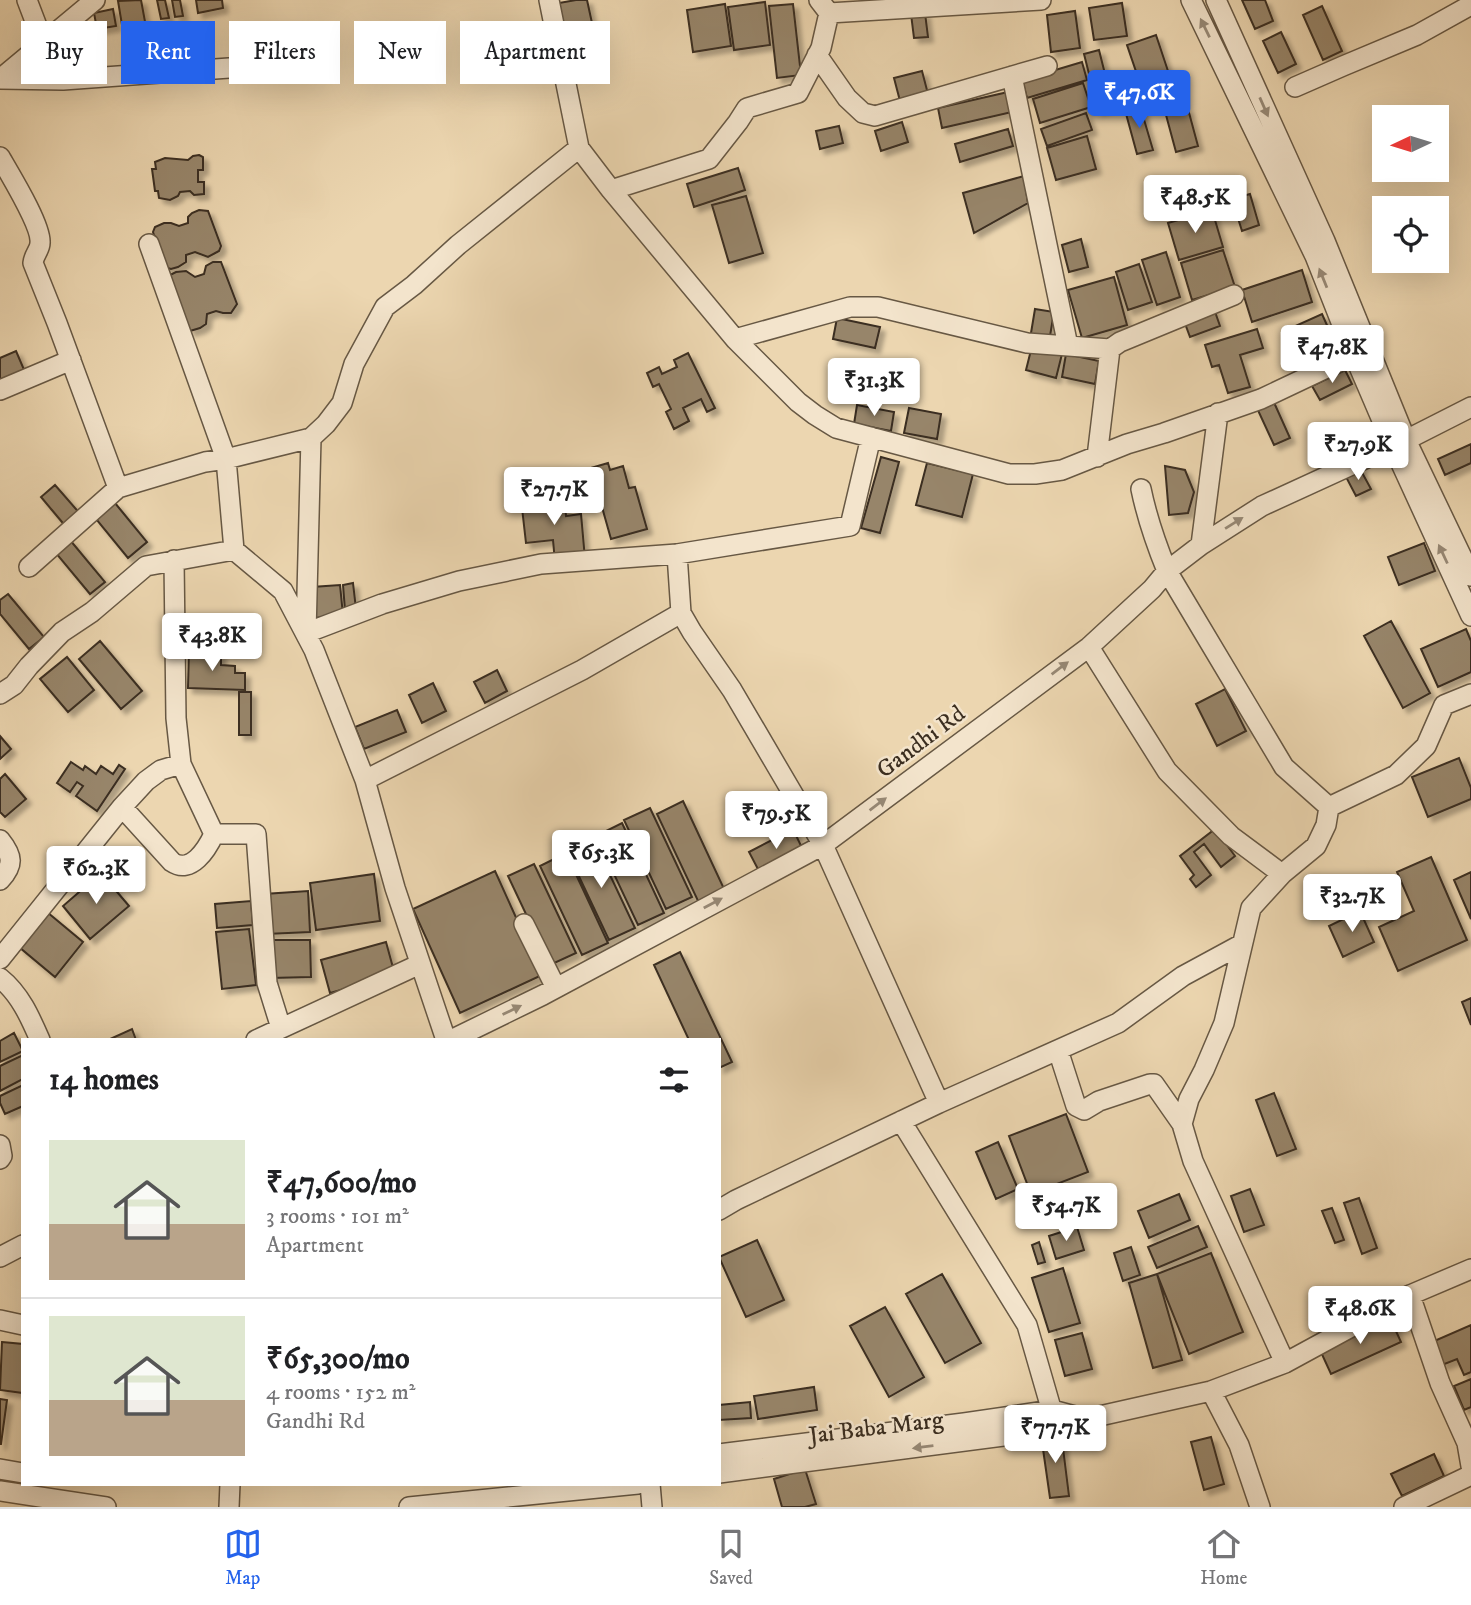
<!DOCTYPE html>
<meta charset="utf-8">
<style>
body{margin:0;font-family:"IM FELL DW Pica",serif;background:#f6f6f6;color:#202124;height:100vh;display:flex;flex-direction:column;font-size:26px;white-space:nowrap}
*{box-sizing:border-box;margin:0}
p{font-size:23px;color:#757577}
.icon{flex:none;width:38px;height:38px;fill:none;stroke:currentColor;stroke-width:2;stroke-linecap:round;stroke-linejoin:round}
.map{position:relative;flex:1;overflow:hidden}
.drawer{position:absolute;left:21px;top:1038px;width:700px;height:448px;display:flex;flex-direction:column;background:#fff;border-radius:0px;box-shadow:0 7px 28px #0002}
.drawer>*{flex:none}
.top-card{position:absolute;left:21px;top:21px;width:700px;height:63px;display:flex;gap:14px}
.needle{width:46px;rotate:266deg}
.controls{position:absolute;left:1372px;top:105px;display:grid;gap:14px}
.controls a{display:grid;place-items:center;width:77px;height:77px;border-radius:0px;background:#fff;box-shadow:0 7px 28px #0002;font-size:35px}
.price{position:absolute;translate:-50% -60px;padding:0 16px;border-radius:7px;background:#fff;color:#222;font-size:23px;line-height:46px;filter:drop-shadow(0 2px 4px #0008)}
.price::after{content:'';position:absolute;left:50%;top:42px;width:21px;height:16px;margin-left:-10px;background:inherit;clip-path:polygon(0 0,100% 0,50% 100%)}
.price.active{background:#2563eb;color:#fff}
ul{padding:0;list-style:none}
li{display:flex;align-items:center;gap:21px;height:175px;padding:0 28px}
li+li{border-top:2px solid #e0e0e0}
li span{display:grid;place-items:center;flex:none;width:196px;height:140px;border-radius:0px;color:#555}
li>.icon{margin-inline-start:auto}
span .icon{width:84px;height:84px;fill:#fffc;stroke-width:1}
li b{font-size:30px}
h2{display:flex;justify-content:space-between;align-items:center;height:84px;padding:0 28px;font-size:30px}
.tag{padding:0 24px;border-radius:0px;background:#fff;box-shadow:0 7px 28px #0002;font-size:24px;line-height:63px}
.tag.active{background:#2563eb;color:#fff}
.tab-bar{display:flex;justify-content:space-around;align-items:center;height:98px;border-top:2px solid #e0e0e0;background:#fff;font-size:19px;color:#757577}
.tab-bar a{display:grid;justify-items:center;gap:4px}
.tab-bar .active{color:#2563eb}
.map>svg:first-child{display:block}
.building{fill:#97856b;stroke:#3b2e20;stroke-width:2;filter:url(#shadow)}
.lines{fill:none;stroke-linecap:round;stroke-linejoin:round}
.minor-casing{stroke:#675844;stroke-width:22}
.minor{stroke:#f3e4cc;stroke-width:19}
.oneway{fill:#978976}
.labels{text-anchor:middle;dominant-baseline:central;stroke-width:5;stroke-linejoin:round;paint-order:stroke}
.street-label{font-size:24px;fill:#3b2e20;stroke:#f3e4cc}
</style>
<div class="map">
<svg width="1471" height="1507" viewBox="0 0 1471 1507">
<defs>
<filter id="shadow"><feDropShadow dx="5" dy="5" stdDeviation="2" flood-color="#0004"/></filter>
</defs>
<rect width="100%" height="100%" fill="#ecd6b0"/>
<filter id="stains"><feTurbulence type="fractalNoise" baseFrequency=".00286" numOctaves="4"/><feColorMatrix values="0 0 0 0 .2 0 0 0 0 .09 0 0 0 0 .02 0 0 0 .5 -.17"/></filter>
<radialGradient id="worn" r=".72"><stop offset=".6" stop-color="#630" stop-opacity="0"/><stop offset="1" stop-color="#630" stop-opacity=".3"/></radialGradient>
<path class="building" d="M141 0 146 27 123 31 118 1Z
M157 0H165L169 18 161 19Z
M172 0H180L183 16 175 17Z
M196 0H222L223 8 198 13Z
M576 0H587L592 23 564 28 559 3Z
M1242 0H1265L1273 21 1255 29Z
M765 2 770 45 734 50 728 7Z
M1122 3 1127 36 1094 40 1089 8Z
M725 4 731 46 693 52 687 10Z
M793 4 801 75 777 78 769 6Z
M1322 6 1342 51 1323 60 1303 15Z
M113 9 116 26 97 29 94 13Z
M1075 11 1080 48 1051 52 1047 15Z
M925 13 928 37 914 38 911 14Z
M1281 32 1296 64 1278 73 1263 41Z
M1156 35 1171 80 1142 89 1127 45Z
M1099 50 1113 106 1098 110 1084 54Z
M1082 62 1087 80 1027 98 1022 80Z
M922 71 928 94 900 101 894 78Z
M1083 83 1091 107 1040 123 1033 99Z
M1008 92 1012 112 942 128 938 108Z
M1140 106 1153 150 1137 154 1125 110Z
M1188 109 1198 146 1176 152 1166 115Z
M1086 113 1092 130 1047 146 1041 129Z
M902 122 908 142 881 151 875 131Z
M839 126 843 143 820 149 816 131Z
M1008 129 1013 146 960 162 955 144Z
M1087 136 1096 169 1056 180 1047 148Z
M199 155 203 157V170H198V182H204V194L194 195 190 191 180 192 178 196 170 200 159 198 158 191H155L152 169H156L155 162 165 158 188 160 193 156Z
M738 168 745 190 694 207 687 184Z
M1024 176 1028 203 974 233 963 193Z
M1250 194 1259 225 1242 231 1232 199Z
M746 196 763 253 729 263 712 205Z
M199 210 208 211 221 246 219 251 208 257 195 252 186 255V262L178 267 171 269 164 267 153 232 155 227 164 223H171L179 226 188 223V217L192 213Z
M1212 210 1223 247 1179 260 1168 223Z
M1081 239 1088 267 1069 272 1062 245Z
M1223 250 1235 287 1192 300 1181 263Z
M1166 252 1180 297 1157 305 1142 260Z
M213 262H221L237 304 231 313H223L216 311 207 314 206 324 200 328 190 331 168 276 176 272 186 271 195 277 204 274 206 266Z
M1139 264 1152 302 1128 310 1116 272Z
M1302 270 1312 302 1252 322 1242 290Z
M1114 277 1127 325 1082 338 1068 290Z
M1213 306 1220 326 1190 337 1183 318Z
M1035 309 1054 312 1049 342 1030 339Z
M1322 314 1342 359 1302 377 1282 332Z
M837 318 880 327 875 348 833 339Z
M1257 329 1263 348 1240 355 1250 387 1228 393 1219 365 1212 367 1205 345Z
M1032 346 1062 354 1056 378 1026 370Z
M16 351 25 372 0 384V358Z
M688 353 715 408 707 412 701 399 683 408 689 421 674 429 666 412 671 409 659 384 653 387 647 373 659 367 662 374 677 367 674 360Z
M1066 354 1099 361 1095 384 1062 377Z
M1345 370 1352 384 1320 400 1312 386Z
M1272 398 1290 438 1274 445 1256 406Z
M857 405 894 412 891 431 854 424Z
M909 408 941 414 937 439 904 433Z
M1471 444V463L1445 475 1438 459Z
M881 457 899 462 880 533 861 528Z
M608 463 610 470 623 466 629 488 635 487 647 529 611 539 591 468Z
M927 463 973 474 962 517 916 505Z
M1165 466 1185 470 1194 492 1188 513 1169 515Z
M1359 467 1371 489 1356 496 1345 475Z
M55 485 82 516 67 528 41 497Z
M564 494 566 516 581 514 585 559 555 562 553 540 526 543 521 499Z
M115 503 147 542 128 558 96 519Z
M70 540 105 582 90 594 55 552Z
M1424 543 1435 571 1399 585 1388 557Z
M353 583 356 609 345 610 343 585Z
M340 585 343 615 315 618 312 587Z
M8 594 44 637 29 649 0 614V600Z
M1391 621 1430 693 1403 708 1364 636Z
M245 625 248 649 229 651 227 627Z
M1466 629 1471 641V672L1438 687 1421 649Z
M100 641 142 691 121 709 79 659Z
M189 649H204V653L221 654V665L235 666V673H245V690L188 688Z
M67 657 94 690 68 712 40 679Z
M497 670 507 691 485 703 474 682Z
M433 683 446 711 422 723 409 695Z
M1225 689 1246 731 1217 746 1196 704Z
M239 692H251V735H239Z
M397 710 406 732 364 749 355 727Z
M0 736 11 749 0 759Z
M1459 758 1471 788V799L1428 817 1412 777Z
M71 762 83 770 85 766 96 774 101 766 113 774 119 765 125 769 97 811 76 796 83 786 77 782 70 792 57 783Z
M5 774 26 799 5 817 0 812V779Z
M683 801 725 891 699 903 657 814Z
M650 808 692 897 666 909 624 820Z
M622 823 664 913 638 925 596 836Z
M793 829 803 850 760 873 749 852Z
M1215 829 1235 856 1221 867 1204 844 1194 852 1211 875 1196 887 1190 879 1194 875 1180 856Z
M593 839 635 928 609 940 567 851Z
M566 853 608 943 582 955 540 866Z
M1431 857 1467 940 1398 971 1379 927 1414 911 1397 872Z
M534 864 576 953 550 965 508 876Z
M495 871 542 975 460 1013 413 909Z
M1471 872V919L1454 880Z
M101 873 129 906 90 939 63 906Z
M374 874 380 921 316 930 310 883Z
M308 891 310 932 266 934 264 894Z
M251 901 253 925 217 928 215 904Z
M1360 911 1374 942 1343 957 1329 926Z
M47 912 83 942 55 977 19 947Z
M249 929 256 985 222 989 216 932Z
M270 940H310L311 977 270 978Z
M386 942 395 975 330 993 321 960Z
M680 952 732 1062 719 1068V1040H689L654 965Z
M1471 998V1025L1462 1002Z
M132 1029 136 1040H108Z
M14 1033 23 1051 0 1062V1041Z
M23 1055V1079L0 1091V1066Z
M23 1085V1106L5 1114 0 1103V1096Z
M1274 1093 1296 1149 1277 1156 1256 1100Z
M1066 1114 1088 1172 1031 1194 1009 1136Z
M998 1142 1018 1189 996 1199 976 1152Z
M1250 1189 1264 1225 1244 1232 1231 1196Z
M1179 1194 1190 1220 1149 1238 1138 1211Z
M1359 1198 1377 1248 1362 1254 1344 1203Z
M1332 1208 1344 1240 1335 1243 1322 1211Z
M1198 1226 1207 1247 1157 1268 1148 1247Z
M1077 1227 1084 1250 1056 1259 1049 1236Z
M757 1240 784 1300 746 1317 719 1257Z
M1039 1242 1045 1262 1038 1264 1032 1245Z
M1131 1247 1140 1275 1123 1281 1114 1253Z
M1211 1253 1243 1332 1189 1354 1157 1274Z
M1063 1268 1080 1323 1049 1332 1032 1278Z
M942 1274 981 1343 945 1363 906 1294Z
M1157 1274 1182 1360 1153 1368 1129 1283Z
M885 1307 924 1377 889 1397 850 1326Z
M1390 1318 1401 1342 1331 1374 1320 1350Z
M1471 1325V1372L1464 1375 1457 1359 1442 1365 1432 1342Z
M1082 1333 1092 1369 1065 1376 1055 1340Z
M2 1342 23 1344V1393L0 1390Z
M1471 1379V1407L1464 1410 1454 1386Z
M814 1387 817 1410 758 1419 754 1396Z
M0 1399 7 1400 1 1444H0Z
M750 1402 751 1418 719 1420V1405Z
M1061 1432 1069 1496 1050 1498 1041 1435Z
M1211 1437 1224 1484 1204 1490 1191 1442Z
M1434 1454 1444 1476 1402 1496 1391 1474Z
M805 1469 816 1504 805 1507H782L774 1479Z"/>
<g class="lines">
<defs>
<path id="minor" d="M27 0 43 42
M549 0 579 148 611 190 735 339 798 402 815 415 836 428 1009 474H1035L1062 470 1127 444 1164 433 1261 399 1354 355
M819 0 829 13 1041 0
M1191 0 1315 256 1354 355 1393 446 1471 616
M1216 0 1325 241 1406 440 1471 576
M817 55 847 98 863 113 875 116 1047 66
M1012 76 1068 346
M0 79 63 80 229 68
M0 79 95 0
M1295 87 1343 66 1417 35 1471 5
M0 157C9 173 42 226 40 243 40 250 34 254 33 263L57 323 118 488
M611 190 709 159 738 122 747 108 798 93 821 48 829 13
M149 244 226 459 234 550
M735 339 850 307H878L1027 343 1110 349
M0 390 71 360
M311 438 306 633 382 604 459 581 541 564 677 554 850 526 871 437
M1097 457 1110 349 1120 342 1234 295
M1141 489C1147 518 1156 544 1167 571L1284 767 1329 807
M1201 545 1218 413
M677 554 681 613 692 632 732 690 823 845 939 1103
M174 560 176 718 181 764 214 834H256L267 983 281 1028
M29 567 118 488 205 462 226 459 311 438 326 424 342 403 354 364 385 307 414 285 458 245 579 148
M1089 647 1167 771 1231 836 1282 874
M0 694 14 685 29 666 62 632 92 612 146 566 234 550 283 591 314 650 365 780 395 888 446 1040
M365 780 582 670 681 613
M122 807 172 862C191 875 207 849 214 834
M1329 807 1396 775 1426 746 1444 705 1471 694
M0 840C13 856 14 865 0 880
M524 924 556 988
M0 959 122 807 146 781 161 770 181 764
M0 978C20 994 30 1017 40 1040
M256 1040 420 964
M451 1040 543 995 823 845 1089 647 1152 589 1167 571 1201 545 1262 506 1406 440 1471 407
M1058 1050 1076 1106 1084 1110 1099 1101 1150 1084H1154L1182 1124
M901 1121 1027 1325 1055 1422
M0 1145 2 1156 0 1159
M719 1210 736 1200 939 1103 1118 1023 1183 976 1242 944
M0 1257 23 1245
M1410 1295 1440 1383 1467 1443 1471 1466
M0 1320 23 1325
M1285 1363 1193 1161 1182 1124 1189 1099 1204 1070 1224 1023 1251 908 1282 874 1316 846 1326 825 1329 807
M1211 1391 1239 1445 1260 1507
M719 1454 964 1423 1052 1410 1086 1419
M0 1469 23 1473
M719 1473 1057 1429 1086 1419 1211 1391 1285 1363 1410 1295 1471 1269
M650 1484 652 1507
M0 1491 106 1507
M229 1507 230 1484
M409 1507 638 1484
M1404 1507 1471 1475"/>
</defs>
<use href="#minor" class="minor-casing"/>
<use href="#minor" class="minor"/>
</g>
<defs><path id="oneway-solid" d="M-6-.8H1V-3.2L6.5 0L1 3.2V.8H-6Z" transform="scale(1.75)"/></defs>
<g class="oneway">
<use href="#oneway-solid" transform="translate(1205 28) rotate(-116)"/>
<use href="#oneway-solid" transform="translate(1264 107) rotate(66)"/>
<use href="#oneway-solid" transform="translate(1323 278) rotate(-112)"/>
<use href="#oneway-solid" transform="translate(1234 523) rotate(-32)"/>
<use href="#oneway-solid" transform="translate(1443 554) rotate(-115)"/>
<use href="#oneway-solid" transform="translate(1060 668) rotate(-37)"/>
<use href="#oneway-solid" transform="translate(878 804) rotate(-37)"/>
<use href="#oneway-solid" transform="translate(713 903) rotate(-28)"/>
<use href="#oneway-solid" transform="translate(512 1010) rotate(-26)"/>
<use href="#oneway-solid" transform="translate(923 1447) rotate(173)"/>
</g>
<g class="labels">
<g class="street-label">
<text transform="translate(921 742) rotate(-37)">Gandhi Rd</text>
<text transform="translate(876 1428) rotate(-7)">Jai Baba Marg</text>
</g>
</g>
<rect width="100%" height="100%" filter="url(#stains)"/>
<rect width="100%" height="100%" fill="url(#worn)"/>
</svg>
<div class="controls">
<a><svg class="needle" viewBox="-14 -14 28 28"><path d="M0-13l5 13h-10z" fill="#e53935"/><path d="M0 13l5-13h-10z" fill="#757577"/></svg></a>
<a><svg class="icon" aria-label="locate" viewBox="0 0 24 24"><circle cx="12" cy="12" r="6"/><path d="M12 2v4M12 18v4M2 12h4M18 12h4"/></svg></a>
</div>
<b class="price active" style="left:1139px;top:130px">₹47.6K</b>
<b class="price" style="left:1195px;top:235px">₹48.5K</b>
<b class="price" style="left:1332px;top:385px">₹47.8K</b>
<b class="price" style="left:874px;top:418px">₹31.3K</b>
<b class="price" style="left:1358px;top:482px">₹27.9K</b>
<b class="price" style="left:554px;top:527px">₹27.7K</b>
<b class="price" style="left:212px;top:673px">₹43.8K</b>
<b class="price" style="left:776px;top:851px">₹79.5K</b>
<b class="price" style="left:601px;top:890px">₹65.3K</b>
<b class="price" style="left:96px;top:906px">₹62.3K</b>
<b class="price" style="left:1352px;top:934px">₹32.7K</b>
<b class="price" style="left:1066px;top:1243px">₹54.7K</b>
<b class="price" style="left:1360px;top:1346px">₹48.6K</b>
<b class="price" style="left:1055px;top:1465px">₹77.7K</b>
<div class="top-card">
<a class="tag">Buy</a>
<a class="tag active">Rent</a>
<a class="tag">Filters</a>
<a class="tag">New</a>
<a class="tag">Apartment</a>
</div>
<section class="drawer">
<h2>14 homes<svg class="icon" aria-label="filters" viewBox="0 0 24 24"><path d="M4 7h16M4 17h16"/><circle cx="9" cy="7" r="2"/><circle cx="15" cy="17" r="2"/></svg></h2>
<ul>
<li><span style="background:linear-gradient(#dfe7d0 60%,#b9a48a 0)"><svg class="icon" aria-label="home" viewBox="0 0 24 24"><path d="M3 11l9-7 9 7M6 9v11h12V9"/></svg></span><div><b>₹47,600/mo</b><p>3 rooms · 101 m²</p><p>Apartment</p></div></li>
<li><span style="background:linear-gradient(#dfe7d0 60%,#b9a48a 0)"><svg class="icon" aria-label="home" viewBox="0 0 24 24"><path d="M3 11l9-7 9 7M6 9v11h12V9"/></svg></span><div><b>₹65,300/mo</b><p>4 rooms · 152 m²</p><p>Gandhi Rd</p></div></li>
</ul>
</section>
</div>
<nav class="tab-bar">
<a class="active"><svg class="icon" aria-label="map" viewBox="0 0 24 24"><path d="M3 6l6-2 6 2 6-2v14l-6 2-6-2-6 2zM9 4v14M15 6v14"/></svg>Map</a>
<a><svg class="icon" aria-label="saved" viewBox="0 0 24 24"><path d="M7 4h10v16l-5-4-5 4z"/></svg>Saved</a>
<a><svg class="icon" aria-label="home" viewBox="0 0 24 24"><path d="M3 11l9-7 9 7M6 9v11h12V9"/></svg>Home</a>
</nav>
